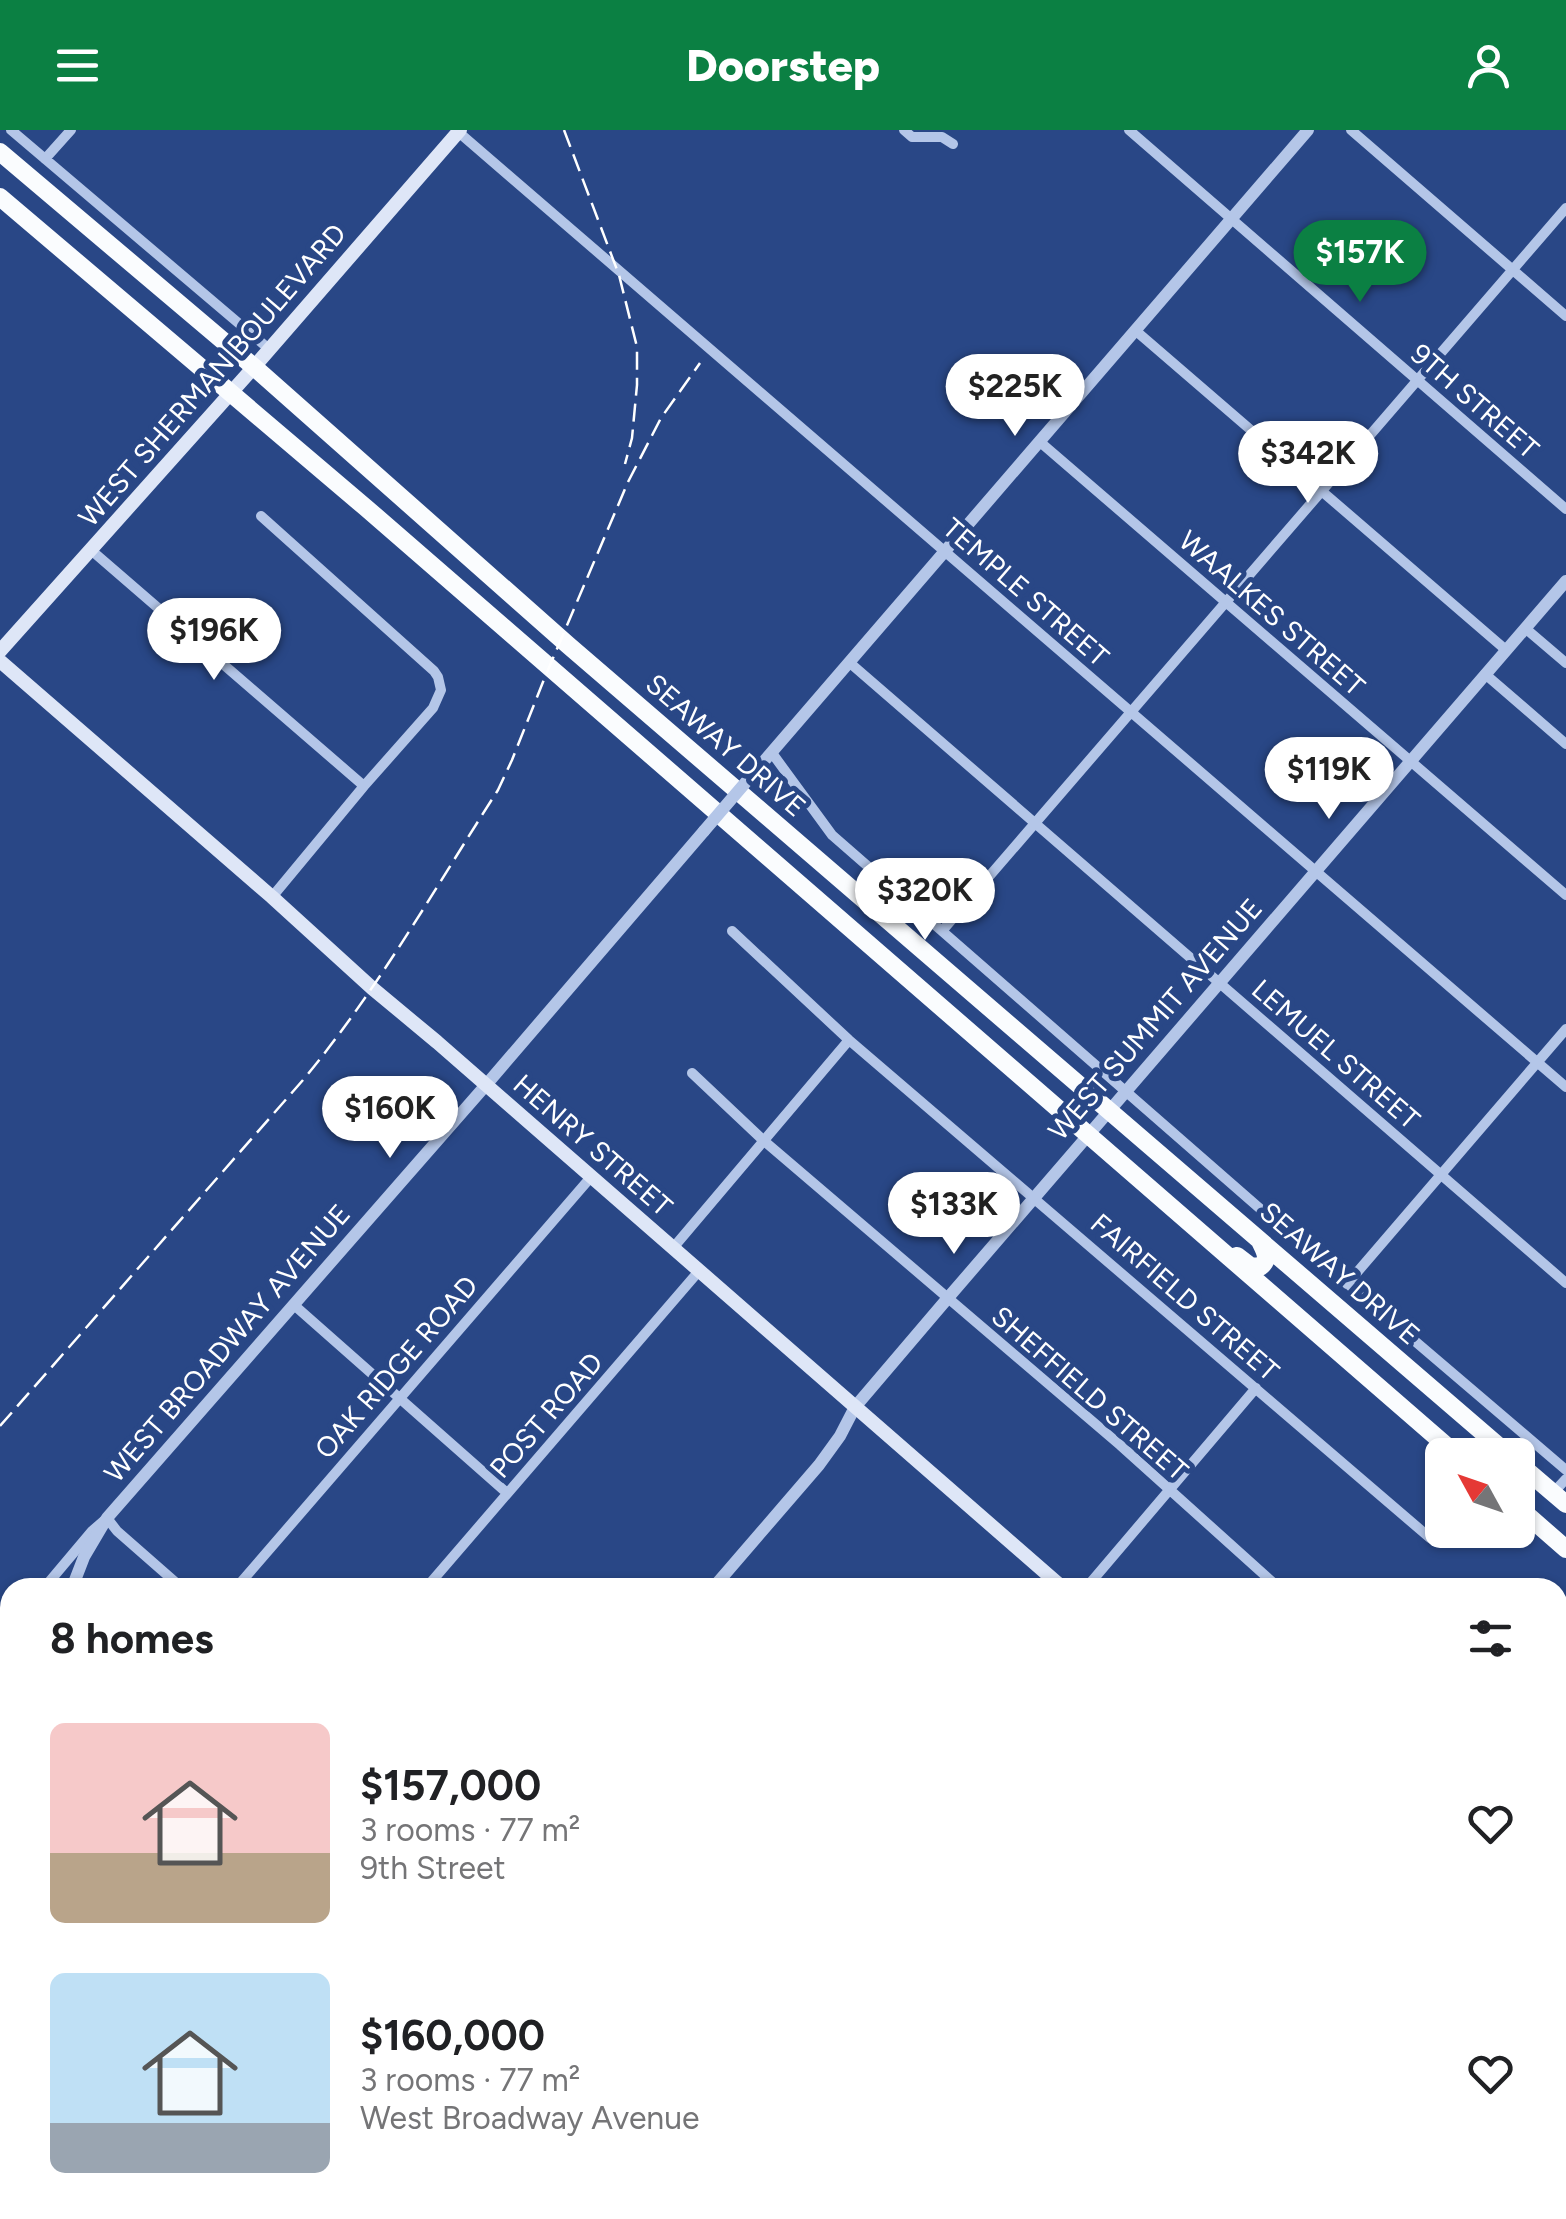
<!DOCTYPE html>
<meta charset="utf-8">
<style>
body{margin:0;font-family:Figtree,sans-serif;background:#f2f2f2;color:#202124;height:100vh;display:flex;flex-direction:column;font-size:38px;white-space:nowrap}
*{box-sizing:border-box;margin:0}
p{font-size:32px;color:#757577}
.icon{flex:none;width:55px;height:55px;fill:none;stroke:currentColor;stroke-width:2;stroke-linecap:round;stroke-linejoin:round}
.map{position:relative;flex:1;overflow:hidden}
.side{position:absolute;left:0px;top:1448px;width:1568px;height:642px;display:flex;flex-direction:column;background:#fff;border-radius:30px 30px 0 0;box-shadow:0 2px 8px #0004}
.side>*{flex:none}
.needle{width:65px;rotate:310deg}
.buttons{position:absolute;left:1425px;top:1308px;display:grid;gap:20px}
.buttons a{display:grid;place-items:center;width:110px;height:110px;border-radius:15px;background:#fff;box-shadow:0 2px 8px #0004;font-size:50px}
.price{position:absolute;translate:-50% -85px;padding:0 22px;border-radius:35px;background:#fff;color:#222;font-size:32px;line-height:65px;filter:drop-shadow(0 2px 5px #0008)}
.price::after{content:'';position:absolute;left:50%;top:60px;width:30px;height:22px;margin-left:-15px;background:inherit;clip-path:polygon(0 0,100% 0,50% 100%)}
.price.on{background:#0b8043;color:#fff}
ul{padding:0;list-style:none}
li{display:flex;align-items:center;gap:30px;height:250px;padding:0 50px}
li span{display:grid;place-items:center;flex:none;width:280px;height:200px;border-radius:15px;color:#555}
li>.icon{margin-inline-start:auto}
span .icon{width:120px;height:120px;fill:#fffc;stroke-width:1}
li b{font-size:42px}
h2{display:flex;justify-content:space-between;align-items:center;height:120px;padding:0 50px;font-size:42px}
header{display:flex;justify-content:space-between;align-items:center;height:130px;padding:0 50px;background:#0b8043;color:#fff;font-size:45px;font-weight:800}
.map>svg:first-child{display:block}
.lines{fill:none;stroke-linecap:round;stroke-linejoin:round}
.minor{stroke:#b4c6e8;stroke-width:10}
.tertiary{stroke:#b4c6e8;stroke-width:12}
.secondary{stroke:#dee6f7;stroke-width:14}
.trunk{stroke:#fafcfe;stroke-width:18}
.rail{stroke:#fff;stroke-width:2.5;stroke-dasharray:18 8;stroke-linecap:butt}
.tertiary-bridge{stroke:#b4c6e8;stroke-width:12}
.labels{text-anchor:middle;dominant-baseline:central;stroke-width:10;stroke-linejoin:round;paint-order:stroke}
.street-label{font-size:28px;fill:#fff;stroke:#294786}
</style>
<header><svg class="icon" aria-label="menu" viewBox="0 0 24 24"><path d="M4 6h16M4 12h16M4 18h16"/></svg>Doorstep<svg class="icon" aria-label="person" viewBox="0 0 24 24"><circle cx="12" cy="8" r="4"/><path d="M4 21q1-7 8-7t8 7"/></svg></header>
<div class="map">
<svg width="1566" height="2089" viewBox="0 0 1566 2089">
<rect width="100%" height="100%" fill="#294786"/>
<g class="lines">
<path class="minor" d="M11 0 269 219
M456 0 1566 957
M904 0 912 7H942L953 14
M1129 0 1566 379
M1351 0 1566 186
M45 29 71 0
M1136 201 1506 520
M1040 312 1566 765
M261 386 434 541 438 547 441 560 433 578 364 656 272 767
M91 420 364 656
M1525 498 1566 533
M850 533 1566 1153
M1485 544 1566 614
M772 623 832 705 1280 1096 1566 1340
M732 801 849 910 1430 1408
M942 801 1566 78
M692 943 763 1010 1120 1315 1279 1458
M673 1118 849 910
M1347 1154 1566 899
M294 1175 507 1363
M1553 1363 1566 1349
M44 1458 92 1401 107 1388 117 1401 182 1458
M236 1458 591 1047
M426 1458 699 1141
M1086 1458 1256 1258
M0 1510 10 1499
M0 1986H10
M225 2080 226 2089
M340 2080V2089
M894 2080 905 2089
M452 2089 473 2080
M635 2089 643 2080
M790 2089 798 2080
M944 2089 952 2080"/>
<path class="tertiary" d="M752 645 1308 0
M72 1458 84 1427 107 1388 486 955 704 701
M713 1458 819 1335 840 1306 855 1277 947 1169 1566 451
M102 2080V2089"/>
<path class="secondary" d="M0 521 254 237 460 0
M0 531 272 767 372 858 437 912 1063 1458
M1558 1887 1566 1894"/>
<path class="trunk" d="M0 22 254 237 568 515 1509 1325
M0 67 365 377 1457 1325
M1237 1126 1250 1136 1260 1137C1271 1129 1264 1120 1260 1111
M1518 1333 1566 1374
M1518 1377 1566 1419"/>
<path class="rail" d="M564 0 619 145 637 217V255L632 308 625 334
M0 1296 303 950C377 861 435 758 498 660L512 630 545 547 628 352 661 288 700 233"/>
<path class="tertiary-bridge" d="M704 701 752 645"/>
</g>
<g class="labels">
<g class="street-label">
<text transform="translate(212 245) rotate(-49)">WEST SHERMAN BOULEVARD</text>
<text transform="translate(1475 271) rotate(41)">9TH STREET</text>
<text transform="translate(1026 462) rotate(41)">TEMPLE STREET</text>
<text transform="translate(1272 483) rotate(41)">WAALKES STREET</text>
<text transform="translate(726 615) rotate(41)">SEAWAY DRIVE</text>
<text transform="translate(1155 889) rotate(-49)">WEST SUMMIT AVENUE</text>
<text transform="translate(1336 924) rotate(41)">LEMUEL STREET</text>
<text transform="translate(593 1015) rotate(41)">HENRY STREET</text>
<text transform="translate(1340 1143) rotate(41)">SEAWAY DRIVE</text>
<text transform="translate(1185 1167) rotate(41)">FAIRFIELD STREET</text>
<text transform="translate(227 1213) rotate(-49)">WEST BROADWAY AVENUE</text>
<text transform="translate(396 1237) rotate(-49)">OAK RIDGE ROAD</text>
<text transform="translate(1090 1263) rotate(41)">SHEFFIELD STREET</text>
<text transform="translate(546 1285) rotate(-49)">POST ROAD</text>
</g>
</g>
</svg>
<div class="buttons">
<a><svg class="needle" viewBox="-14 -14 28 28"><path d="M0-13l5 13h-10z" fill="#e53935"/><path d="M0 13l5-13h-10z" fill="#757577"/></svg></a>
</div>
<b class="price on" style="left:1360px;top:175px">$157K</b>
<b class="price" style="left:1015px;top:309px">$225K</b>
<b class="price" style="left:1308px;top:376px">$342K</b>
<b class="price" style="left:214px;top:553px">$196K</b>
<b class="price" style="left:1329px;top:692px">$119K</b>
<b class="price" style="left:925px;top:813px">$320K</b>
<b class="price" style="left:390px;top:1031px">$160K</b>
<b class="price" style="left:954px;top:1127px">$133K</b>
<section class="side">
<h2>8 homes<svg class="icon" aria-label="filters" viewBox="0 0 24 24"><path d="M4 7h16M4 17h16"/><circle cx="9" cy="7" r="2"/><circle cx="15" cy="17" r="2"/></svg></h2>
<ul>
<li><span style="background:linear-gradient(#f6c9c9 65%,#b9a48a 0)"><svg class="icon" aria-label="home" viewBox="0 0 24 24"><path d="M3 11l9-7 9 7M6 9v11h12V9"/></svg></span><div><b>$157,000</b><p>3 rooms · 77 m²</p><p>9th Street</p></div><svg class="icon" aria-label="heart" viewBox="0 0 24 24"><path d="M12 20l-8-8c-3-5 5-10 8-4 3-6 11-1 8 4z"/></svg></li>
<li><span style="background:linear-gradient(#bfe0f5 75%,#9aa5b1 0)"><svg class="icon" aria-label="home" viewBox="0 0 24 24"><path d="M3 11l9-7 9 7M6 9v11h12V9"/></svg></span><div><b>$160,000</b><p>3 rooms · 77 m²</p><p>West Broadway Avenue</p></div><svg class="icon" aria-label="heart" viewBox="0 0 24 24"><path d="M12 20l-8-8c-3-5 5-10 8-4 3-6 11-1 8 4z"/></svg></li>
</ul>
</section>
</div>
